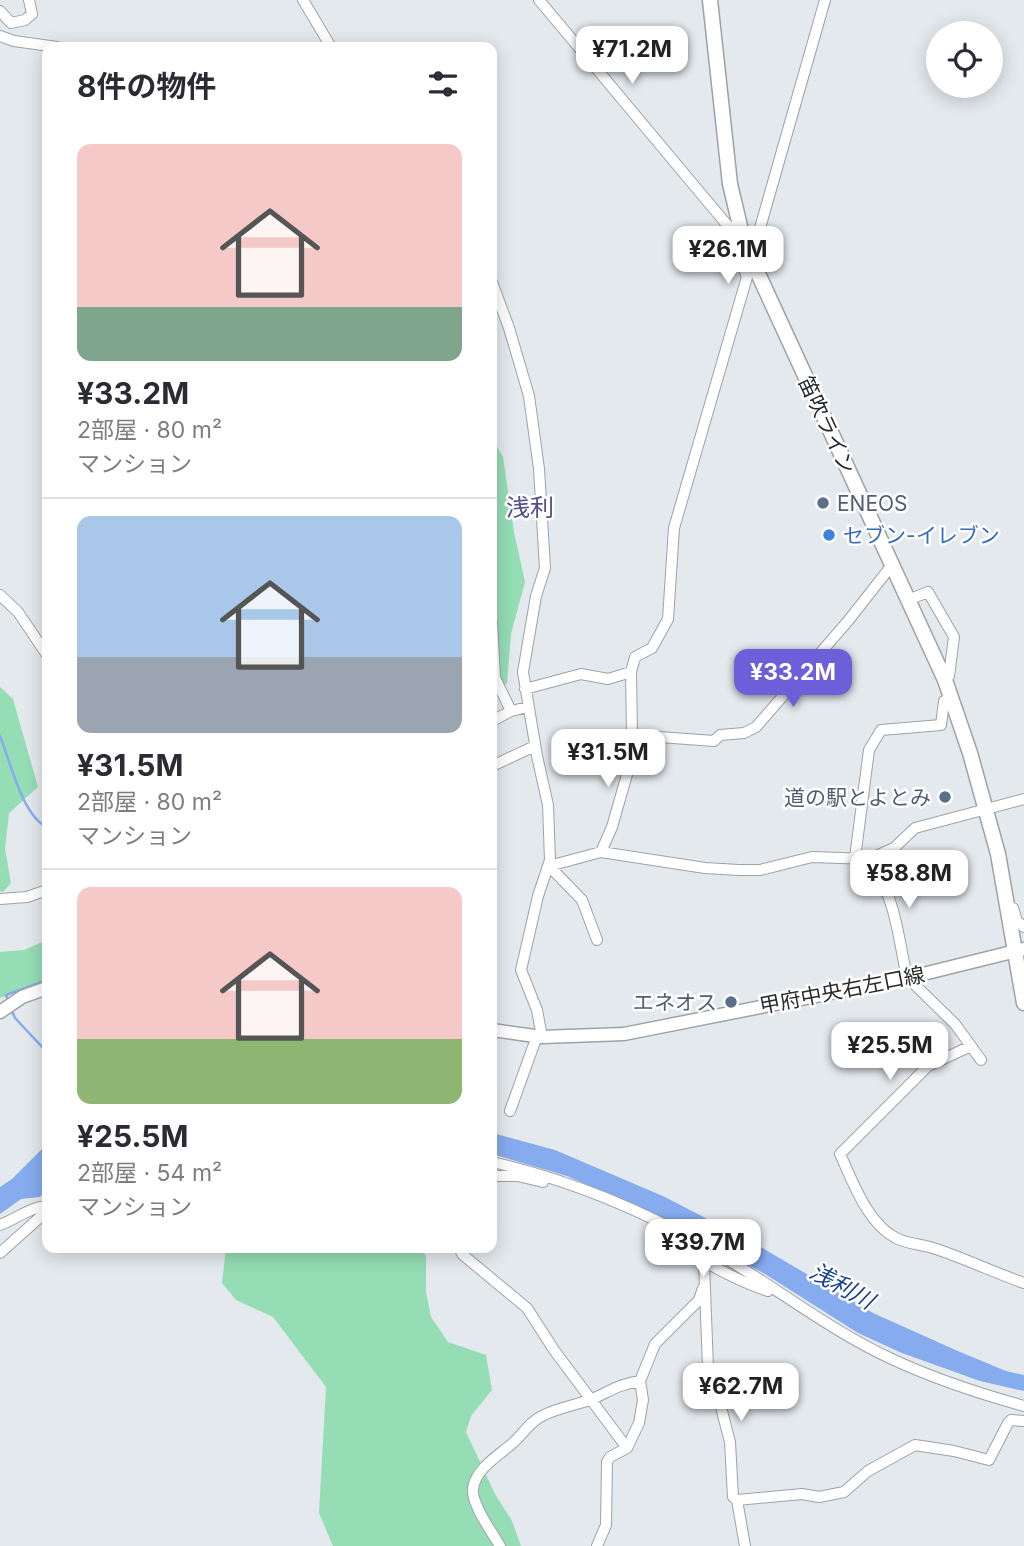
<!DOCTYPE html>
<html lang="ja">
<meta charset="utf-8">
<style>
body{margin:0;font-family:Inter,"Noto Sans JP",sans-serif;background:#f7f7f7;color:#2b2b33;height:100vh;display:flex;flex-direction:column;font-size:26px;white-space:nowrap}
*{box-sizing:border-box;margin:0}
p{font-size:23px;color:#7c7c81}
.icon{flex:none;width:38px;height:38px;fill:none;stroke:currentColor;stroke-width:2;stroke-linecap:round;stroke-linejoin:round}
.map{position:relative;flex:1;overflow:hidden}
.sheet{position:absolute;left:42px;top:42px;width:455px;height:1211px;display:flex;flex-direction:column;background:#fff;border-radius:14px;box-shadow:0 4px 18px #0003}
.sheet>*{flex:none}
.controls{position:absolute;left:926px;top:21px;display:grid;gap:14px}
.controls a{display:grid;place-items:center;width:77px;height:77px;border-radius:50%;background:#fff;box-shadow:0 4px 18px #0003;font-size:35px}
.price{position:absolute;translate:-50% -60px;padding:0 16px;border-radius:14px;background:#fff;color:#222;font-size:23px;line-height:46px;filter:drop-shadow(0 2px 4px #0008)}
.price::after{content:'';position:absolute;left:50%;top:42px;width:21px;height:16px;margin-left:-10px;background:inherit;clip-path:polygon(0 0,100% 0,50% 100%)}
.price.current{background:#6d5fd9;color:#fff}
ul{padding:0;list-style:none}
li{display:grid;align-content:center;gap:14px;height:371px;padding:0 35px}
li+li{border-top:2px solid #e1e1e2}
li span{display:grid;place-items:center;height:217px;border-radius:14px;color:#555}
li>.icon{margin-inline-start:auto}
span .icon{width:126px;height:126px;fill:#fffc;stroke-width:1}
li b{font-size:30px}
h2{display:flex;justify-content:space-between;align-items:center;height:84px;padding:0 35px;font-size:30px}
.map>svg:first-child{display:block}
.green{fill:#94ddb5}
.water{fill:#86abef}
.lines{fill:none;stroke-linecap:round;stroke-linejoin:round}
.stream{stroke:#86abef;stroke-width:2.5}
.minor-casing{stroke:#9da2a7;stroke-width:12}
.major-casing{stroke:#9da2a7;stroke-width:15}
.highway-casing{stroke:#9da2a7;stroke-width:17}
.minor{stroke:#fff;stroke-width:10}
.major{stroke:#fff;stroke-width:12}
.highway{stroke:#fff;stroke-width:14}
.service-dot{fill:#5c6f8a;stroke:#fff;stroke-width:2.5}
.shop-dot{fill:#3f7fe0;stroke:#fff;stroke-width:2.5}
.labels{text-anchor:middle;dominant-baseline:central;stroke-width:5;stroke-linejoin:round;paint-order:stroke}
.street-label{font-size:21px;fill:#282a2c;stroke:#fff}
.service-label{font-size:21px;fill:#4e5e75;stroke:#fff;text-anchor:end}
.shop-label{font-size:21px;fill:#366cbe;stroke:#fff;text-anchor:start}
.water-label{font-size:23px;font-style:italic;fill:#17408d;stroke:#fff}
.quarter-label{font-size:24px;fill:#514d8c;stroke:#fff}
</style>
<div class="map">
<svg width="1024" height="1546" viewBox="0 0 1024 1546">
<rect width="100%" height="100%" fill="#e4e9ee"/>
<path class="green" d="M492 437 503 457 514 532 525 582 511 634 507 683 492 696Z
M0 687 13 699 38 787 9 813 5 849 11 883 3 892 0 891Z
M47 940V981L0 998V952L24 950Z
M226 1248H415L426 1255V1292L431 1317 448 1342 486 1355 492 1390 471 1416 466 1432 495 1494 512 1521 521 1546H333L319 1513 326 1387 273 1317 236 1300 222 1283Z"/>
<path class="water" d="M492 1133 555 1150 665 1197 759 1246 873 1313 960 1352 1006 1371 1024 1375V1391L980 1381 902 1353 858 1333 765 1274 651 1213 567 1176 492 1154Z
M47 1144V1190L40 1197 21 1199 0 1214V1187L12 1179Z"/>
<g class="lines">
<path class="stream" d="M0 736C10 760 22 816 47 827
M9 1003 6 995 47 980
M11 1009 15 1018 44 1049H47"/>
<defs>
<path id="minor" d="M303 0 331 47
M539 0 728 226 735 247 758 235 825 0
M0 11 11 23 25 20 32 14 29 0
M0 36 14 41 57 47
M735 247 747 277 674 528 668 619 652 648 635 657 631 672 632 735 714 741 720 735 744 733 756 727 848 621 892 565
M492 282 509 328 529 396 539 469 545 568 536 596 523 672 537 756 548 805 550 860 538 896 521 970 537 1010 542 1037
M0 595 18 612 47 655
M908 600 928 592 954 637 949 676 945 680
M492 622 495 678 511 711
M525 689 581 674 608 679 631 672
M492 721 511 711 528 707
M492 766 535 746
M601 852 612 827 638 736
M855 858 869 750 881 730 941 725 944 701 951 698
M869 859C895 895 898 935 907 978
M549 866 601 852 705 868 739 870H760L812 857 869 859 894 848 915 828 1024 799
M549 866 582 900 597 940
M0 899 27 897 47 890
M1013 908 1017 921 1024 927
M910 976 912 982 955 1024 981 1060
M971 1046 928 1066 840 1154C853 1182 867 1223 896 1238 907 1244 921 1244 933 1248 964 1258 993 1272 1024 1283
M510 1111 537 1036
M492 1162C566 1179 642 1210 708 1248 771 1283 828 1330 894 1360 935 1379 981 1394 1024 1406
M492 1176H518L543 1182
M0 1225C16 1219 30 1207 47 1206
M658 1227C691 1256 727 1277 768 1291
M459 1248 463 1255 527 1308 554 1350 627 1448
M0 1253 47 1211
M704 1263 708 1368 715 1384 730 1442 733 1497 737 1500 745 1546
M737 1500 802 1494 819 1497 844 1492 868 1471 915 1445 954 1451 989 1460 1008 1423 1011 1420 1024 1421
M500 1546C492 1532 471 1504 473 1488 477 1466 502 1454 516 1440 525 1431 532 1420 544 1415 558 1408 575 1405 590 1400 611 1391 616 1385 640 1381
M597 1546 606 1525 607 1462 610 1457 627 1448 639 1423 643 1400 640 1381 655 1344 699 1300 703 1288"/>
<path id="major" d="M0 1012 22 997 47 988
M492 1030 542 1037 624 1034 907 978 1024 949"/>
<path id="highway" d="M710 0 730 184 744 243 945 680 970 753 998 854 1024 1003"/>
</defs>
<use href="#minor" class="minor-casing"/>
<use href="#major" class="major-casing"/>
<use href="#highway" class="highway-casing"/>
<use href="#minor" class="minor"/>
<use href="#major" class="major"/>
<use href="#highway" class="highway"/>
</g>
<g class="service-dot">
<circle cx="823" cy="503" r="7"/>
<circle cx="945" cy="797" r="7"/>
<circle cx="731" cy="1002" r="7"/>
</g>
<circle class="shop-dot" cx="829" cy="535" r="7"/>
<g class="labels">
<g class="street-label">
<text transform="translate(827 425) rotate(65)">笛吹ライン</text>
<text transform="translate(842 990) rotate(-11)">甲府中央右左口線</text>
</g>
<g class="service-label">
<text x="837" y="503" text-anchor="start">ENEOS</text>
<text x="931" y="797">道の駅とよとみ</text>
<text x="717" y="1002">エネオス</text>
</g>
<g class="shop-label">
<text x="843" y="535">セブン-イレブン</text>
</g>
<g class="water-label">
<text transform="translate(842 1286) rotate(29)">浅利川</text>
</g>
<g class="quarter-label">
<text x="530" y="507">浅利</text>
</g>
</g>
</svg>
<div class="controls">
<a><svg class="icon" aria-label="locate" viewBox="0 0 24 24"><circle cx="12" cy="12" r="6"/><path d="M12 2v4M12 18v4M2 12h4M18 12h4"/></svg></a>
</div>
<b class="price" style="left:632px;top:86px">¥71.2M</b>
<b class="price" style="left:728px;top:286px">¥26.1M</b>
<b class="price current" style="left:793px;top:709px">¥33.2M</b>
<b class="price" style="left:608px;top:789px">¥31.5M</b>
<b class="price" style="left:909px;top:910px">¥58.8M</b>
<b class="price" style="left:890px;top:1082px">¥25.5M</b>
<b class="price" style="left:703px;top:1279px">¥39.7M</b>
<b class="price" style="left:741px;top:1423px">¥62.7M</b>
<section class="sheet">
<h2>8件の物件<svg class="icon" aria-label="filters" viewBox="0 0 24 24"><path d="M4 7h16M4 17h16"/><circle cx="9" cy="7" r="2"/><circle cx="15" cy="17" r="2"/></svg></h2>
<ul>
<li><span style="background:linear-gradient(#f6c9c9 75%,#7fa58c 0)"><svg class="icon" aria-label="home" viewBox="0 0 24 24"><path d="M3 11l9-7 9 7M6 9v11h12V9"/></svg></span><div><b>¥33.2M</b><p>2部屋 · 80 m²</p><p>マンション</p></div></li>
<li><span style="background:linear-gradient(#a9c7e8 65%,#9aa5b1 0)"><svg class="icon" aria-label="home" viewBox="0 0 24 24"><path d="M3 11l9-7 9 7M6 9v11h12V9"/></svg></span><div><b>¥31.5M</b><p>2部屋 · 80 m²</p><p>マンション</p></div></li>
<li><span style="background:linear-gradient(#f6c9c9 70%,#8fb573 0)"><svg class="icon" aria-label="home" viewBox="0 0 24 24"><path d="M3 11l9-7 9 7M6 9v11h12V9"/></svg></span><div><b>¥25.5M</b><p>2部屋 · 54 m²</p><p>マンション</p></div></li>
</ul>
</section>
</div>
